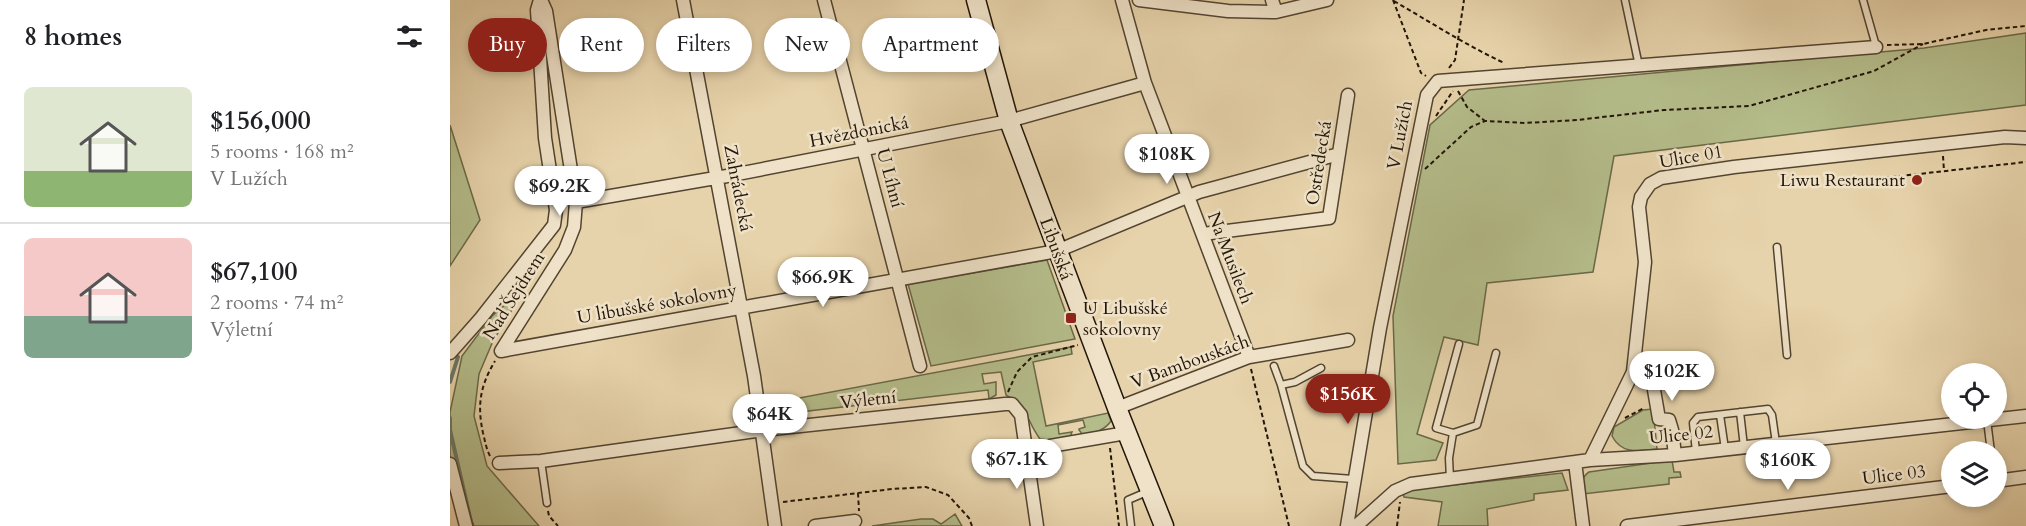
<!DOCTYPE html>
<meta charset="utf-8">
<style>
body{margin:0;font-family:Cardo,serif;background:#f6f6f6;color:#202124;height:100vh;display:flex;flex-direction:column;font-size:22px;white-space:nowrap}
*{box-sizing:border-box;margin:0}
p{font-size:20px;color:#757577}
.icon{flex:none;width:33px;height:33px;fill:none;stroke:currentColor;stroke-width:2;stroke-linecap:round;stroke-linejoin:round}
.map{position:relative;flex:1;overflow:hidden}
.details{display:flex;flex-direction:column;background:#fff;width:450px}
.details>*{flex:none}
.top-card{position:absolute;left:18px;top:18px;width:570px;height:54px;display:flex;gap:12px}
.controls{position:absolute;left:1491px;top:363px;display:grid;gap:12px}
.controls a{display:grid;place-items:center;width:66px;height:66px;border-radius:50%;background:#fff;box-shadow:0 3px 9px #0003;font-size:30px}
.price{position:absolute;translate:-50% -51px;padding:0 14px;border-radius:21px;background:#fff;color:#222;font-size:20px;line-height:39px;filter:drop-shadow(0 2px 3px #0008)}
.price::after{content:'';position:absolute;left:50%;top:36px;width:18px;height:14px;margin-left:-9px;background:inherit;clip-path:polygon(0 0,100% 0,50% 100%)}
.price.active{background:#8f2418;color:#fff}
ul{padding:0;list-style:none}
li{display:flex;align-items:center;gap:18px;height:150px;padding:0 24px}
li+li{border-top:2px solid #e0e0e0}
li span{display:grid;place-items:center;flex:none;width:168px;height:120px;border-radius:9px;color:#555}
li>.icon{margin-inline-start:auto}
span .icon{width:72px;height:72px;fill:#fffc;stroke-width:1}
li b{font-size:26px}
h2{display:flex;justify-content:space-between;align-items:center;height:72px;padding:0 24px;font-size:26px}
.chip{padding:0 21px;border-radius:27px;background:#fff;box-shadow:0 3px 9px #0003;font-size:21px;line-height:54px}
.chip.active{background:#8f2418;color:#fff}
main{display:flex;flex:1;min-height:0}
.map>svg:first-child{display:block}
.green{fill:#b4bc8a;stroke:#6a6848;stroke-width:1.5}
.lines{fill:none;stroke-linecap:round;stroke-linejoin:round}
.stream{stroke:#687767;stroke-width:4}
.lane-casing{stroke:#524430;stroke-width:9}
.street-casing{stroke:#524430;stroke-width:15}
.secondary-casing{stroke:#211507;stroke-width:21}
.path{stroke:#211507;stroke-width:2;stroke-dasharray:4.5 3;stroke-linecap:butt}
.lane{stroke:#efe2c8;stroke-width:6}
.street{stroke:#efe2c8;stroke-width:12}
.secondary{stroke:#efe2c8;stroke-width:18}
.poi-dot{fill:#8f2418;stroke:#efe2c8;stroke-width:2}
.labels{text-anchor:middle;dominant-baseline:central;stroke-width:5;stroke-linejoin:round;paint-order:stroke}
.street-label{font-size:18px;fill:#211507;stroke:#efe2c8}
.poi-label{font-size:18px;fill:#211507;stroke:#efe2c8;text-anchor:end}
</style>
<main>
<section class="details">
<h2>8 homes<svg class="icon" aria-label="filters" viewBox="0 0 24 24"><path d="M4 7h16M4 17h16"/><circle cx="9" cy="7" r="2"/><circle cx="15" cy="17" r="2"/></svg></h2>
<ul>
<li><span style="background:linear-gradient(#dfe7d0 70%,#8fb573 0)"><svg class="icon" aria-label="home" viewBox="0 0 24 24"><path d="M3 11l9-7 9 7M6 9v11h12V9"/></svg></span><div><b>$156,000</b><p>5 rooms · 168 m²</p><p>V Lužích</p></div></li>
<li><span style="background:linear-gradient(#f6c9c9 65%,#7fa58c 0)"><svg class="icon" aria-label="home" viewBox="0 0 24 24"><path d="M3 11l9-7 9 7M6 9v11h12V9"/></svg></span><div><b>$67,100</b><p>2 rooms · 74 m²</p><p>Výletní</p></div></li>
</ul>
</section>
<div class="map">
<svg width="1576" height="526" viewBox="0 0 1576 526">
<rect width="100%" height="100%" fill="#e7d3ab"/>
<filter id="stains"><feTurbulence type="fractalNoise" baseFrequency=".00333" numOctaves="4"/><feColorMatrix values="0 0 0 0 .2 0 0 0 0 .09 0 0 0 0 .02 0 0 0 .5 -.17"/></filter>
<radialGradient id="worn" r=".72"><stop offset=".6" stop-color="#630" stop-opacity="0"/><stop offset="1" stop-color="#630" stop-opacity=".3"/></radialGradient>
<path class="green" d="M1576 33V105L1164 156 1143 272 1037 283 1028 345 994 337 967 434 993 443 986 460 948 464 943 316 980 125 1019 90 1474 48Z
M0 125 30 220 0 266Z
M597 260 625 339 481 366 458 284Z
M61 303H66L43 341 29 374 24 416 37 466 89 526H24L0 456V412L12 356 42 316 55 305Z
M621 347 622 354 583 362 596 426 658 413 661 421C654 431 644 433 633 435L629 430V429L635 427 633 420 608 425 609 434 622 432 620 437 599 440 590 439C576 420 579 408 556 395L551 372 532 374 534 384 546 382V395L539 399 538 390 333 414 334 422 322 419 317 404Z
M1203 409 1207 449C1189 451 1172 455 1162 436L1164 427 1193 410Z
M1222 460 1224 472H1230L1231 477 1219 478V484L1133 494C1132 485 1131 477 1139 472Z
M1112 473 1118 490 1084 494V500L1037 509 1038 526H988L992 502 954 497 953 493 958 490Z
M505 514 512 526H422L471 519H483L491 524Z"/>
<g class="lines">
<path class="stream" d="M0 382 8 357
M0 418V430L22 526"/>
<defs>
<path id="lane" d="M1175 0 1189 66
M1413 0 1426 46
M1327 247 1337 355
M1009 344 986 428 1003 433 1027 425 1046 353
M824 366 831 385 853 466 863 476 903 479
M831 385 845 382 871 368
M1290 412 1294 447
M1270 415 1275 449
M1537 420 1541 452
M1246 452 1243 423 1248 417 1318 409 1322 415 1326 443
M91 461 97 503
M1000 479 999 458 1003 433
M681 526 678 500 699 491"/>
<path id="street" d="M233 0 304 376 325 526
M374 0 470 366
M672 0 695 83 799 357
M689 0 778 11 826 12 877 0
M822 0 826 12
M126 202 277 176 559 121 695 83
M753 234 879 218 898 95
M51 351 607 251 749 192 889 154
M51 351 115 250 124 227 126 202 96 11 91 0
M0 353 31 318 104 225 106 210 95 138 87 10 90 0
M1183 372 1203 384 1209 419 1219 420 1222 430 1225 455
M667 408 799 357 898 340
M577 450 676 433
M1140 460 1183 372 1195 262 1189 207 1191 197 1200 184 1211 178 1284 167 1555 137 1576 138
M1125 462 1133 526
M49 463 91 461 313 430 555 404H562L571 415 587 526
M0 464 16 526
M1546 481 1576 477
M365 526 405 521
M897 526 930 328 977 95 988 81 1426 47
M906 526 945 491 961 484 1140 460 1225 455 1576 416
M1177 526 1502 486"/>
<path id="secondary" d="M526 0 559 121 667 408 714 526"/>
</defs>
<use href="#lane" class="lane-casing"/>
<use href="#street" class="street-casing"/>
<use href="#secondary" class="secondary-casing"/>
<path class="path" d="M943 0 971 73 976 76
M944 1C980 22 1016 45 1054 63
M1437 45 1473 44 1536 30 1576 26
M999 68 1005 60 1014 0
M1008 91 1017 107 1035 121
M986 116 1003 91
M1493 156 1494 171
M975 169 1021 127 1035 121 1075 123 1127 120 1214 110 1299 106 1424 71 1473 44
M1397 182 1576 162
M1196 366 1214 358
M801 369 839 526
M558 392 567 372 582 357 628 345
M1175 418 1194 408
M660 448 669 526
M40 456C36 448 35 441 33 433 27 405 30 386 45 361
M408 493 409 511
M333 502 442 489 476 487 498 495 519 518 522 526
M98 511 99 516 108 526
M947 526 950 502"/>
<use href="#lane" class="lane"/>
<use href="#street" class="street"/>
<use href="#secondary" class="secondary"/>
</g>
<g class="poi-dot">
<circle cx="1467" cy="180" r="6"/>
<rect x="615" y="312" width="12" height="12" rx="3"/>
</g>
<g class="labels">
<g class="street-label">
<text transform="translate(409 132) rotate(-11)">Hvězdonická</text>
<text transform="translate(950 135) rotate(-79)">V Lužích</text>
<text transform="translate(1241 157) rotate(-10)">Ulice 01</text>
<text transform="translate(869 163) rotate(-81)">Ostředecká</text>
<text transform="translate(440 178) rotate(75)">U Líhní</text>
<text transform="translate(288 188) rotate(79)">Zahrádecká</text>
<text transform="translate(606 249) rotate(70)">Libušská</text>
<text transform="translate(780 258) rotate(69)">Na Musilech</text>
<text transform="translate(64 296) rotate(-58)">Nad Šejdrem</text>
<text transform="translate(207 304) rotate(-10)">U libušské sokolovny</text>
<text transform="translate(740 362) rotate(-20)">V Bambouskách</text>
<text transform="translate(418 400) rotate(-6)">Výletní</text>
<text transform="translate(1231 435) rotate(-6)">Ulice 02</text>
<text transform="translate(1444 475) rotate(-7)">Ulice 03</text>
</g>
<g class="poi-label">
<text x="1455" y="180">Liwu Restaurant</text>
<text x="633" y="308" text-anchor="start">U Libušské<tspan x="633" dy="21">sokolovny</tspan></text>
</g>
</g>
<rect width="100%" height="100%" filter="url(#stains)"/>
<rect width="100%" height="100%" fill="url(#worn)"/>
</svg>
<div class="controls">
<a><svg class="icon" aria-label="locate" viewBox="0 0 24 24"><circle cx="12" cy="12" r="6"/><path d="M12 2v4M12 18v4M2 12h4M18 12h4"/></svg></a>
<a><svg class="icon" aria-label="layers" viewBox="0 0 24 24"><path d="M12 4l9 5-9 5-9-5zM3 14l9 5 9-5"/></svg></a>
</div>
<b class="price" style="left:717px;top:185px">$108K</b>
<b class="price" style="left:110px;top:217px">$69.2K</b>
<b class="price" style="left:373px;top:308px">$66.9K</b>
<b class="price" style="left:1222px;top:402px">$102K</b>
<b class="price active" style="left:898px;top:425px">$156K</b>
<b class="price" style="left:320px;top:445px">$64K</b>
<b class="price" style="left:567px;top:490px">$67.1K</b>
<b class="price" style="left:1338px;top:491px">$160K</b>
<div class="top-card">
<a class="chip active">Buy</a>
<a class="chip">Rent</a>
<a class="chip">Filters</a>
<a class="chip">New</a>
<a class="chip">Apartment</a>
</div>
</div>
</main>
